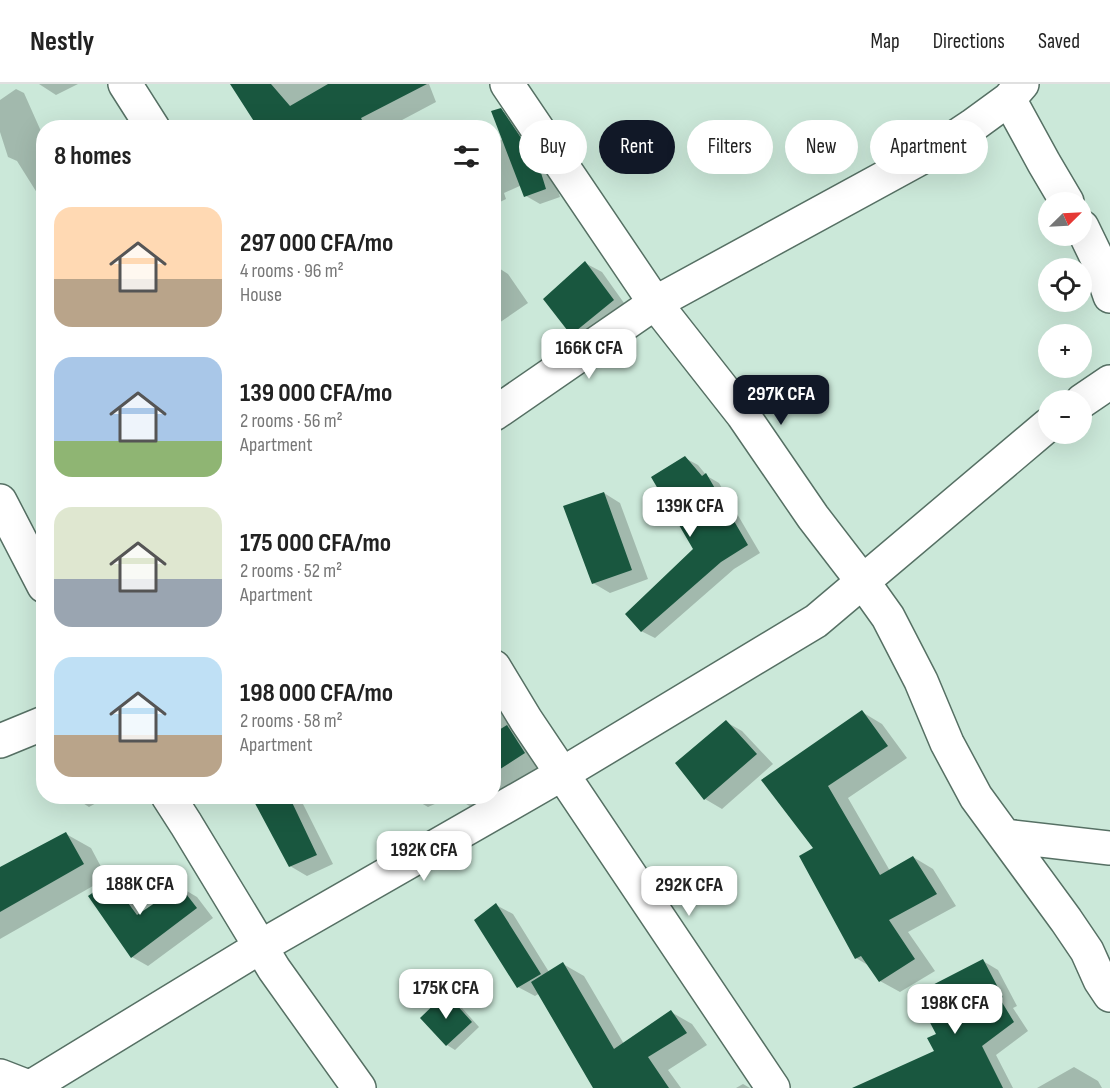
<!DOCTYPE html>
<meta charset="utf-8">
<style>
body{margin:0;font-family:"Sofia Sans Condensed",sans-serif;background:#f6f6f6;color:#222;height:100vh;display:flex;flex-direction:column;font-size:22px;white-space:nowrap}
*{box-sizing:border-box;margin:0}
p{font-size:20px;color:#767676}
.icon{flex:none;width:33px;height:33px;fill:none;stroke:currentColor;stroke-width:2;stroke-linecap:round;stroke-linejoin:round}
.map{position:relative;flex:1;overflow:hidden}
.side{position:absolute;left:36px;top:36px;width:465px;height:684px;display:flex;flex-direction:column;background:#fff;border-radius:24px;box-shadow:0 6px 24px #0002}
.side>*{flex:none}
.top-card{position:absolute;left:519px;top:36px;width:501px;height:54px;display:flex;gap:12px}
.needle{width:39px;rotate:66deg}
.tools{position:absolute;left:1038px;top:108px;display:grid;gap:12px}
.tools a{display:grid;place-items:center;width:54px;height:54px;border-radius:50%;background:#fff;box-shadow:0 6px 24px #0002;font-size:30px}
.price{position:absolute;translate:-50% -51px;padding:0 14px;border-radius:12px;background:#fff;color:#222;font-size:20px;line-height:39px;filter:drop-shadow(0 2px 3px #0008)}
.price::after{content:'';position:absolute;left:50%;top:36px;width:18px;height:14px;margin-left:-9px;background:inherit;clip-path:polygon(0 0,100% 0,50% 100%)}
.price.current{background:#111827;color:#fff}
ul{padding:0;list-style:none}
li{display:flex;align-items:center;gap:18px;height:150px;padding:0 18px}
li span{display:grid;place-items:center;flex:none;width:168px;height:120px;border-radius:18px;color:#555}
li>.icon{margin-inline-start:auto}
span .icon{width:72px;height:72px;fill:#fffc;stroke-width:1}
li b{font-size:26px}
h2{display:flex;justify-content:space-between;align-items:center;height:72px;padding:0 18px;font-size:26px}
.chip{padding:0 21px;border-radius:27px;background:#fff;box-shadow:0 6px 24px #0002;font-size:21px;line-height:54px}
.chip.current{background:#111827;color:#fff}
header{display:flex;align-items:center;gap:36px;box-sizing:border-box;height:84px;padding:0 30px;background:#fff;border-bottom:2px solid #e0e0e0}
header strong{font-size:28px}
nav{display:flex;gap:33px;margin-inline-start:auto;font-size:21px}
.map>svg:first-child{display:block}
.shadow{fill:#0003}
.building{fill:#19573f}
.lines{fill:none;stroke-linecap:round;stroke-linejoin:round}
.minor-casing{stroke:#567064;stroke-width:36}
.minor{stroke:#fff;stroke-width:33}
</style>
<header>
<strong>Nestly</strong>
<nav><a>Map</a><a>Directions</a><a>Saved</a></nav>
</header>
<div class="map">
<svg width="1110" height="1004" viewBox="0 0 1110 1004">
<rect width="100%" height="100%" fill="#cbe8d9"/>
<path class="shadow" d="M39 0H78L56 11Z
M244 0H429L436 18 387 44H257L259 42Z
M16 5 24 9 44 54V68L38 70 44 73V120L17 77 8 73 0 48V16Z
M500 26 515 34 552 88 560 113 540 120 526 112 522 101 504 109 506 115 494 121V60L504 54Z
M585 179 602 188 629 226 588 259 572 249Z
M494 181 508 190 528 219 499 239 494 236Z
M685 374 698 381 707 392 719 399 760 469 734 485 655 554 641 547 695 465Z
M604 409 620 419 648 495 610 509 593 499Z
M494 591 547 682 476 726 453 712H494Z
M862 628 882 640 907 674 848 714 890 787 913 773 933 785 956 822 908 848 935 887 900 908 880 897 871 883 856 874 801 772 815 765 764 697Z
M726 638 742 647 773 680 722 725 705 715 677 680Z
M72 712H109L89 723Z
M271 712H295L301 716 333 780 307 792 290 782Z
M409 712H453L428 723Z
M66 750 91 764 107 794 0 855V785Z
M111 797 127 807 143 828 180 803 197 813 213 834 148 882 132 873Z
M496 821 513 830 549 888 563 880 584 892 624 960 671 928 692 940 707 961 668 986 681 1004H596L540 909 535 912 518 903Z
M983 877 998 886 1017 922 1013 924 1028 947 996 971 1013 1004H856L936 968 938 951Z
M446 910 454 915 479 943 455 966 447 961 422 934Z
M1074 983 1098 997 1102 1004H1037Z
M743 1000 750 1004H736Z"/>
<path class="building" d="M230 0H271L290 22 328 0H427L361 34 366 44H254L257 42Z
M501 24 538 79 546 105 524 113 491 27Z
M585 177 614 216 571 251 543 215Z
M685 372 702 392 706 389 748 461 721 478 641 548 625 530 693 465 651 393Z
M604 408 632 486 592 500 563 422Z
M862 626 888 662 828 702 880 791 913 772 937 810 889 836 915 875 879 898 861 872 855 875 799 772 813 764 761 696Z
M726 636 757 670 704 716 675 679Z
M507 641 525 669 494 689V649Z
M251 712H289L317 771 289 783Z
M66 748 84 780 0 828V783Z
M111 796 137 831 180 802 197 824 131 874 88 812Z
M496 819 541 890 517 904 474 836Z
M983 875 1003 913 1000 915 1014 938 982 962 1003 1004H852L934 967 927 954 936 950 915 910Z
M563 878 614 965 671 926 687 949 648 973 669 1004H593L531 898Z
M446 909 472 938 446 962 420 934Z"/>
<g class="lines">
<defs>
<path id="minor" d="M125 0 153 44
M507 0 655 219 743 331 813 433 863 498 888 533 921 597 947 659 976 713 1066 836 1087 867 1100 896 1110 911
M1009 15 1044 79 1067 118
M1082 143 1097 174 1110 212
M1082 317 1110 298
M494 330 655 219 939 64 972 42 1009 15 1022 0
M0 417 44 502
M494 583 526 636 773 1004
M0 657 44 639
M168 712 186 740 274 885 359 1004
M1005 752 1110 764
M0 992 31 1004
M29 1004 260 863 562 690 816 537 1048 341"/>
</defs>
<use href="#minor" class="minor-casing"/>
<use href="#minor" class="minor"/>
</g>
</svg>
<div class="tools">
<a><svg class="needle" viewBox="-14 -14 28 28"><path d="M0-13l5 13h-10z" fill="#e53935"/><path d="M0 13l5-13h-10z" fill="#767676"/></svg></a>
<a><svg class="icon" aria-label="locate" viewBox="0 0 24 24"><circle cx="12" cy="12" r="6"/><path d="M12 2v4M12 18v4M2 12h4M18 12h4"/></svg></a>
<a>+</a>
<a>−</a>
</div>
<b class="price" style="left:589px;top:296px">166K CFA</b>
<b class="price current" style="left:781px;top:342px">297K CFA</b>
<b class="price" style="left:690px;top:454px">139K CFA</b>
<b class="price" style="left:424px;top:798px">192K CFA</b>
<b class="price" style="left:140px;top:832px">188K CFA</b>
<b class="price" style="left:689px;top:833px">292K CFA</b>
<b class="price" style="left:446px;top:936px">175K CFA</b>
<b class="price" style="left:955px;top:951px">198K CFA</b>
<div class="top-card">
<a class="chip">Buy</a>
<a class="chip current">Rent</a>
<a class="chip">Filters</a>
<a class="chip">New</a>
<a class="chip">Apartment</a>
</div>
<section class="side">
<h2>8 homes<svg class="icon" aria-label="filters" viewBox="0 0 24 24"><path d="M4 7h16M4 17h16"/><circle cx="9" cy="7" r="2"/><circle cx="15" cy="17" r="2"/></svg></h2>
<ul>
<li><span style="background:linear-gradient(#ffd9b3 60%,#b9a48a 0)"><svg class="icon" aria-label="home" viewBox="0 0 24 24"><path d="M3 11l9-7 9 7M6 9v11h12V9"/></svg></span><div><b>297 000 CFA/mo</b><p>4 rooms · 96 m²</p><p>House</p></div></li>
<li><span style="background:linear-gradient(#a9c7e8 70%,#8fb573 0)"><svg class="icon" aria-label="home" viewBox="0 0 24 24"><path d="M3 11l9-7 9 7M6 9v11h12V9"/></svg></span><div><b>139 000 CFA/mo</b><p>2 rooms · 56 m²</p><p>Apartment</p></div></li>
<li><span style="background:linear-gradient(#dfe7d0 60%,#9aa5b1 0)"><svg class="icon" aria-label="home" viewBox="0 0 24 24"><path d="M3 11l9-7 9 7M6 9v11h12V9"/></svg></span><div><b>175 000 CFA/mo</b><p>2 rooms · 52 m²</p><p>Apartment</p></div></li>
<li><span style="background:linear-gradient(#bfe0f5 65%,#b9a48a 0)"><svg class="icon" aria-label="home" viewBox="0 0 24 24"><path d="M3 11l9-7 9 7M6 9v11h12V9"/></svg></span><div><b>198 000 CFA/mo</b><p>2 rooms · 58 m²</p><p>Apartment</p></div></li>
</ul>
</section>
</div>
